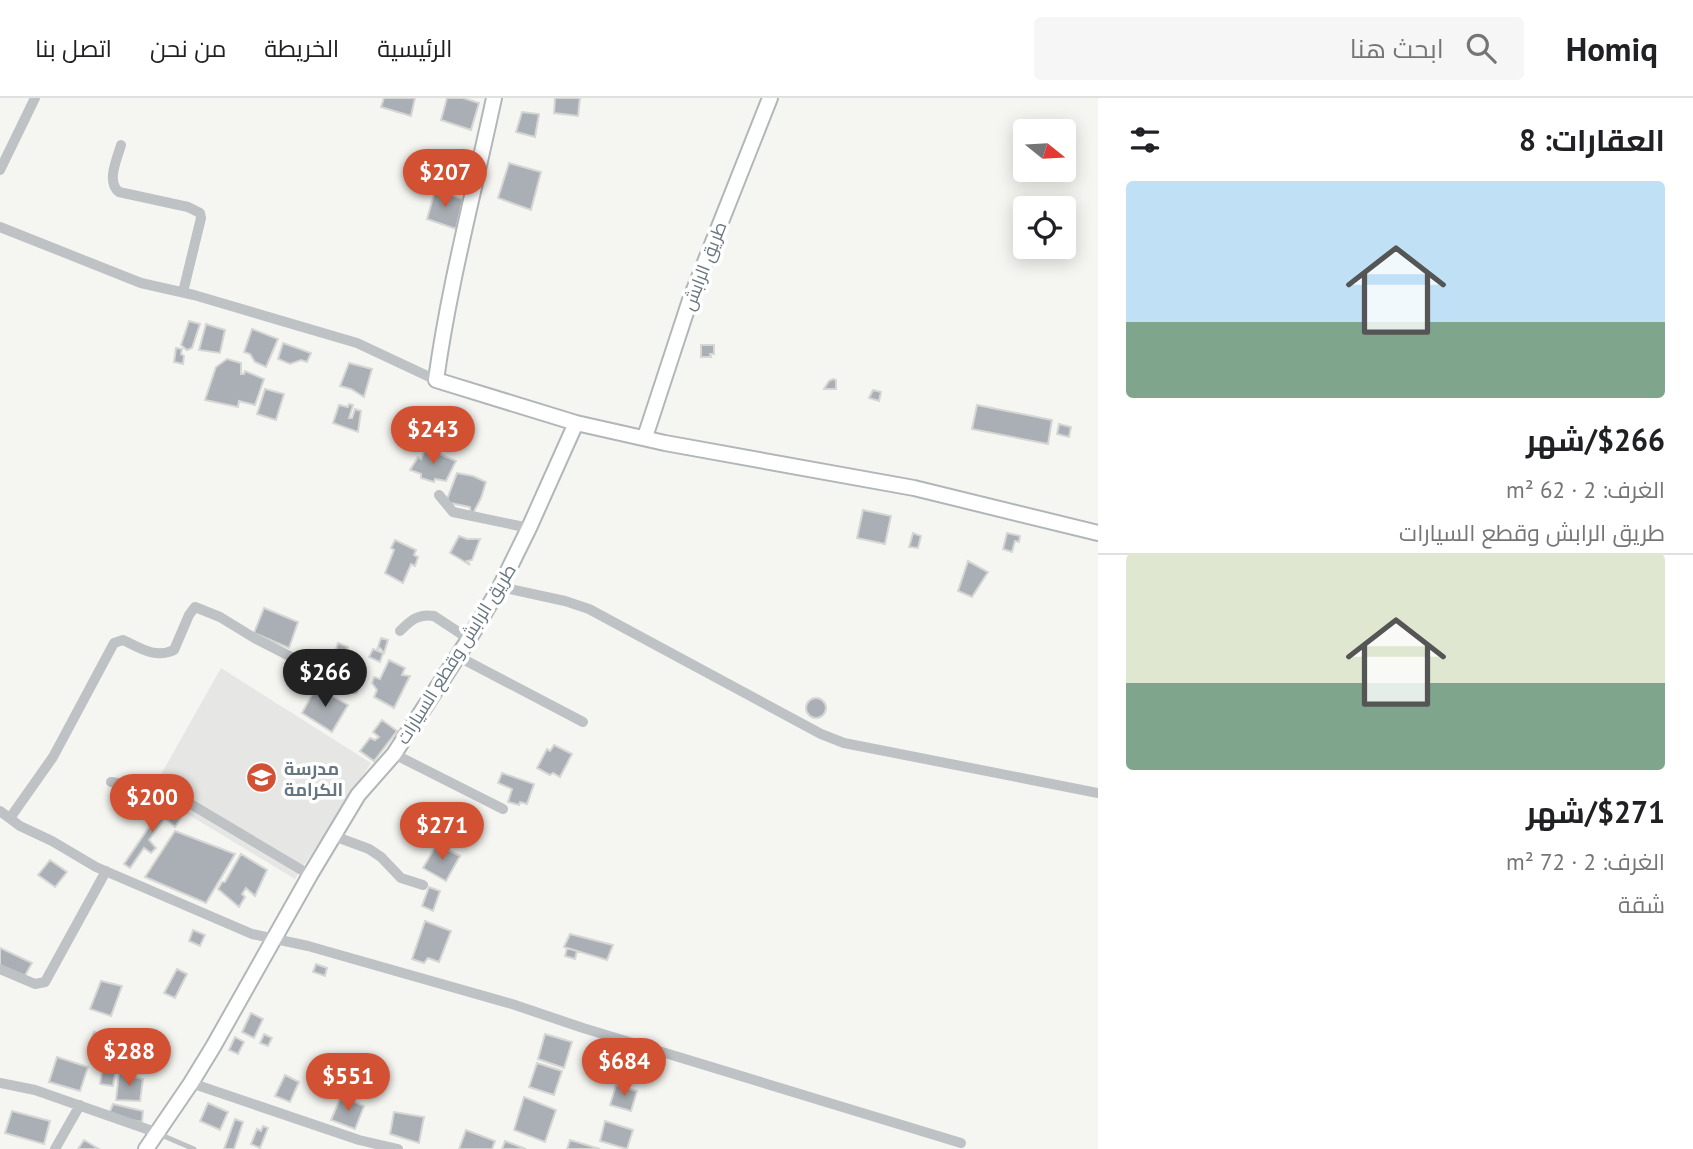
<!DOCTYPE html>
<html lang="ar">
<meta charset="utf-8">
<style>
body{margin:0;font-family:"PT Sans",Cairo,sans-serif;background:#f6f6f6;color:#202124;direction:rtl;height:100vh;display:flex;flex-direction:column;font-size:26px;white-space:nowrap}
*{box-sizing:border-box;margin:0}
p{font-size:23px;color:#757577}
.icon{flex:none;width:38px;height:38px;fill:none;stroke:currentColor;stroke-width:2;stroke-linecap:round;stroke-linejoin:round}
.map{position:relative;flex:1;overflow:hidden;direction:ltr}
.details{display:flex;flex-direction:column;background:#fff;width:595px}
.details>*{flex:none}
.needle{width:46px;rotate:108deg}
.fabs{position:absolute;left:1013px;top:21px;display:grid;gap:14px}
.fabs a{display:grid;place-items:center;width:63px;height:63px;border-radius:7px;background:#fff;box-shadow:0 4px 18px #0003;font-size:35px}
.price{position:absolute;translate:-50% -60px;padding:0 16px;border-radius:24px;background:#d35133;color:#fff;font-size:23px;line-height:46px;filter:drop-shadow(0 2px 4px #0008)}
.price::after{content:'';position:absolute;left:50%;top:42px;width:21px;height:16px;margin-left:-10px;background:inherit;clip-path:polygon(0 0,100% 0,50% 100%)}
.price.current{background:#222;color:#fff}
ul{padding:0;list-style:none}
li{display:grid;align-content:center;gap:14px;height:371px;padding:0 28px}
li+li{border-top:2px solid #e0e0e0}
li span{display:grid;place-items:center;height:217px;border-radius:7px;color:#555}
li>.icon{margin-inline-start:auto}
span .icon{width:126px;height:126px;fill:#fffc;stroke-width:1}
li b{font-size:30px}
h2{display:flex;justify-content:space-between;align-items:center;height:84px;padding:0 28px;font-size:30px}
header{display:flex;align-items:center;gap:42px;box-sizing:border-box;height:98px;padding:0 35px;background:#fff;border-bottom:2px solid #e0e0e0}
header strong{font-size:33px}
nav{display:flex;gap:38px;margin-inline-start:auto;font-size:24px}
.search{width:490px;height:63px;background:#f6f6f6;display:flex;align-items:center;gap:18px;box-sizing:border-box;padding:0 24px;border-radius:7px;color:#757577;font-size:26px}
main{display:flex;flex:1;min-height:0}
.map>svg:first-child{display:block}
.built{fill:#e6e6e5}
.building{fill:#a9afb4;stroke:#d6d6d4;stroke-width:2}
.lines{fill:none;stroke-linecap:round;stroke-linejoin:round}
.secondary-casing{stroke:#b1b6b9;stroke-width:18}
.lane{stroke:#bec2c5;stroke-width:5}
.street{stroke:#bec2c5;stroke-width:10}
.secondary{stroke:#fff;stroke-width:14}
.labels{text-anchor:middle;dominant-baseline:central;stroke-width:7;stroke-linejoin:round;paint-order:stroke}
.street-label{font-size:18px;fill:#677680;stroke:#fff}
.poi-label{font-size:18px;font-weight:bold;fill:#677680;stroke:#fff;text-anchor:start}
</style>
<header>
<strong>Homiq</strong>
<div class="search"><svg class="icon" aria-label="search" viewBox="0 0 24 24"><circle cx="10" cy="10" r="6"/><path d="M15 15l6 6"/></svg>ابحث هنا</div>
<nav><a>الرئيسية</a><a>الخريطة</a><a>من نحن</a><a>اتصل بنا</a></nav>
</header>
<main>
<section class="details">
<h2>العقارات: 8<svg class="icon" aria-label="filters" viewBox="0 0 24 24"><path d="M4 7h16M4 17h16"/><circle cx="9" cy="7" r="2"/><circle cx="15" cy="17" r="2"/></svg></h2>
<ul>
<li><span style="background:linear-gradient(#bfe0f5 65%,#7fa58c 0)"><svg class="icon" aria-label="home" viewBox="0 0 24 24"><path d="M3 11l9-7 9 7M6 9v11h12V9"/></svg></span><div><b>$266/شهر</b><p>الغرف: 2 · 62 m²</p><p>طريق الرابش وقطع السيارات</p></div></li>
<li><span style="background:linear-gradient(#dfe7d0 60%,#7fa58c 0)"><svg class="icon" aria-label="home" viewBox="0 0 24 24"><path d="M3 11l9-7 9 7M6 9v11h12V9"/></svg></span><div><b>$271/شهر</b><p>الغرف: 2 · 72 m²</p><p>شقة</p></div></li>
</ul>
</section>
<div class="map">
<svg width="1098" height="1051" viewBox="0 0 1098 1051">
<rect width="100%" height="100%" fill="#f5f5f2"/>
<path class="built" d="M221 570 371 665 295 781 151 694Z"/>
<path class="building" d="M384 0H415L411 18 381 9Z
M447 0H463L479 5 471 32 441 22Z
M555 0H580L578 18 554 15Z
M522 14 539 16 535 39 516 34Z
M509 65 541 74 531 112 498 100Z
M435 92 463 101 456 131 427 121Z
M189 223 200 226 192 250 187 252 181 247Z
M206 226 225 232 220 255 199 252Z
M252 231 278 241 266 269 255 264 250 256 244 254Z
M283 245 311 255 307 264 301 262 290 266 278 261Z
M701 247H714V256H710L711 259H701Z
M176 250 182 251 181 256 184 258 183 266 174 264Z
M227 261 241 265V276H244L245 273 264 281 255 307 239 303 238 309 205 302 216 269Z
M349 265 372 271 364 299 351 291 340 288Z
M833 281 836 282V291H824L829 283Z
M265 291 284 296 276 322 257 316Z
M873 292 881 294 879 303 869 300Z
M349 306 353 307 349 320H352L355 311 361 313 358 334 333 325 339 307 348 309Z
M977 307 1052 322 1048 346 972 331Z
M1059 326 1071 329 1069 339 1057 336Z
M426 350 456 363 446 383 435 381 434 384 421 380V376L410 372 418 359 421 361Z
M457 375 473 378 486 384 481 400 471 419 470 409 446 404Z
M863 412 891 418 885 446 857 440Z
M913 435 921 438 918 450 909 449Z
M1007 435 1020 438 1019 444 1015 443 1012 454 1003 451Z
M459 438 467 441H480L472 462 467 463 470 467 450 455Z
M395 442 416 452 414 457 418 459 415 468 411 466 403 485 385 475 394 452 391 450Z
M968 463 988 474 972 499 958 493Z
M264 510 298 524 289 550 254 535Z
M381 540 388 542 384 555 380 550 377 552Z
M338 545 348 549 343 561 334 557Z
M373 551 383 555 380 564 369 559Z
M336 560 347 564 343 581 337 579 335 575 330 577 327 572 331 570Z
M389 562 405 570 402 577 410 578 394 610 374 599 377 592 372 585 374 579 380 581Z
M316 589 348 607 332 634 302 615Z
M806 610a10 10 0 1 1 20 0a10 10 0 1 1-20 0Z
M382 622 397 633 374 663 360 653 370 640 375 642 379 639 373 634Z
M554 647 572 656 560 679 553 675 550 677 537 670 547 651 550 653Z
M502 675 534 686 527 706 520 704 519 707 508 704 512 691 498 685Z
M164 707 181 720 175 729 165 720 149 742 156 750 151 755 144 750 130 770 124 766Z
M452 714 475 725 464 747 440 733Z
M175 733 235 756 206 805 145 779Z
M437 746 460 758 446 783 423 770Z
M241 756 267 772 255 798 246 790 242 796 245 799 239 809 218 791 222 784H225Z
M50 762 67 774 55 789 38 777Z
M429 789 440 793 433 813 422 808Z
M425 823 451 833 439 864 428 860 424 865 412 861Z
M193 832 205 837 200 848 189 843Z
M570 836 613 847 607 862 564 849Z
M0 850 32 865 23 881 0 870Z
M567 850 577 853 575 861 565 858Z
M316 866 327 870 325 878 313 874Z
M177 871 187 876 175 900 164 895Z
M101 883 122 888 111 918 90 911Z
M251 915 263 921 254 940 242 934Z
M94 934 118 943 115 958 88 951Z
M264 936 272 940 268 948 260 945Z
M545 936 572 944 564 970 538 961Z
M235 939 244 944 238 956 229 952Z
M592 946 619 954 614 976 587 966Z
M57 959 88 969 80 993 49 984Z
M537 965 562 973 554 997 529 989Z
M103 967 116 969 113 988 100 986Z
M119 975 143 981 140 1003 116 1002Z
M285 977 299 984 290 1004 275 998Z
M616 987 637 993 631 1013 610 1007Z
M341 998 364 1008 355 1031 331 1022Z
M524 999 556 1012 545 1044 514 1032Z
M208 1005 228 1014 220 1032 200 1023Z
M113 1006 143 1013 142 1024 108 1018Z
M12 1013 50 1023 44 1046 5 1035Z
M394 1014 424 1019 419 1045 390 1036Z
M235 1021 243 1024 234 1051H224Z
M605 1023 633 1032 627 1051 600 1043Z
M263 1028 268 1030 260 1050 251 1046 257 1031 261 1033Z
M466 1032 495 1043 492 1051H459Z
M84 1042 99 1051H78Z
M570 1042 600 1051H567Z
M505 1043 526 1051H502Z"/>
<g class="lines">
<defs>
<path id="secondary" d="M494 0C474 94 449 187 436 282L576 325
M645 339 690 202 770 0
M146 1051 191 985 213 949 310 777 358 697 394 656 469 541 500 489 529 430 576 325 665 345 914 390 1098 435"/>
</defs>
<use href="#secondary" class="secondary-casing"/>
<path class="lane" d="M159 1036 194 1051"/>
<path class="street" d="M121 47C117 61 106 84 119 94L188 109 200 115 201 120 183 194
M0 72 35 0
M0 129 141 185 194 197 357 245 436 282
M439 397 453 414 529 430
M500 489 565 503 589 511 821 636 844 645 1098 695
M400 533C410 523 418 515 434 518L469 541
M459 559 583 624
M394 656 503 711
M111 684 167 692 310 777
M0 713 20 728 52 743 96 769 252 836 308 848 512 906 583 930 961 1045
M10 720 53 659 114 545 123 542C140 550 155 561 174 552L189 517 195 509 220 519 256 541 354 591
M334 738 369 751 381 759 401 780 423 787
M0 871 35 886 45 884 106 773
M0 985 35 992 158 1035
M191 985 359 1042 398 1051
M55 1051 80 1007"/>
<use href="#secondary" class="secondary"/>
</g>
<defs>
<symbol id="school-disc" viewBox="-11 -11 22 22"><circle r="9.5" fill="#d35133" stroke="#fff"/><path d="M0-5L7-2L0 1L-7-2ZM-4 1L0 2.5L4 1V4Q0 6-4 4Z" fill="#fff"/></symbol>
</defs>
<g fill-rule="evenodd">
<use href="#school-disc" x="244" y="662" width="35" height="35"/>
</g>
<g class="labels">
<g class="street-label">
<text transform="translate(704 168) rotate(-69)">طريق الرابش</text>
<text transform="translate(456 556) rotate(-58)">طريق الرابش وقطع السيارات</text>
</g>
<g class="poi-label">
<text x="284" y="670">مدرسة<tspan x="284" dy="21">الكرامة</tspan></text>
</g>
</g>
</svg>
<div class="fabs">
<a><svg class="needle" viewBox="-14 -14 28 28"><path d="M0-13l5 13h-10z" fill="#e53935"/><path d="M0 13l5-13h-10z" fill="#757577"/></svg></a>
<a><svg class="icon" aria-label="locate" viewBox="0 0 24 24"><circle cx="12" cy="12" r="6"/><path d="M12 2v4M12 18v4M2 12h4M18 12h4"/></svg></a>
</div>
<b class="price" style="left:445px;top:111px">$207</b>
<b class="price" style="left:433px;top:368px">$243</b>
<b class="price current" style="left:325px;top:611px">$266</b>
<b class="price" style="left:152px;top:736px">$200</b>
<b class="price" style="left:442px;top:764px">$271</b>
<b class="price" style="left:129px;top:990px">$288</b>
<b class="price" style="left:624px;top:1000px">$684</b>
<b class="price" style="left:348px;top:1015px">$551</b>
</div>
</main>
